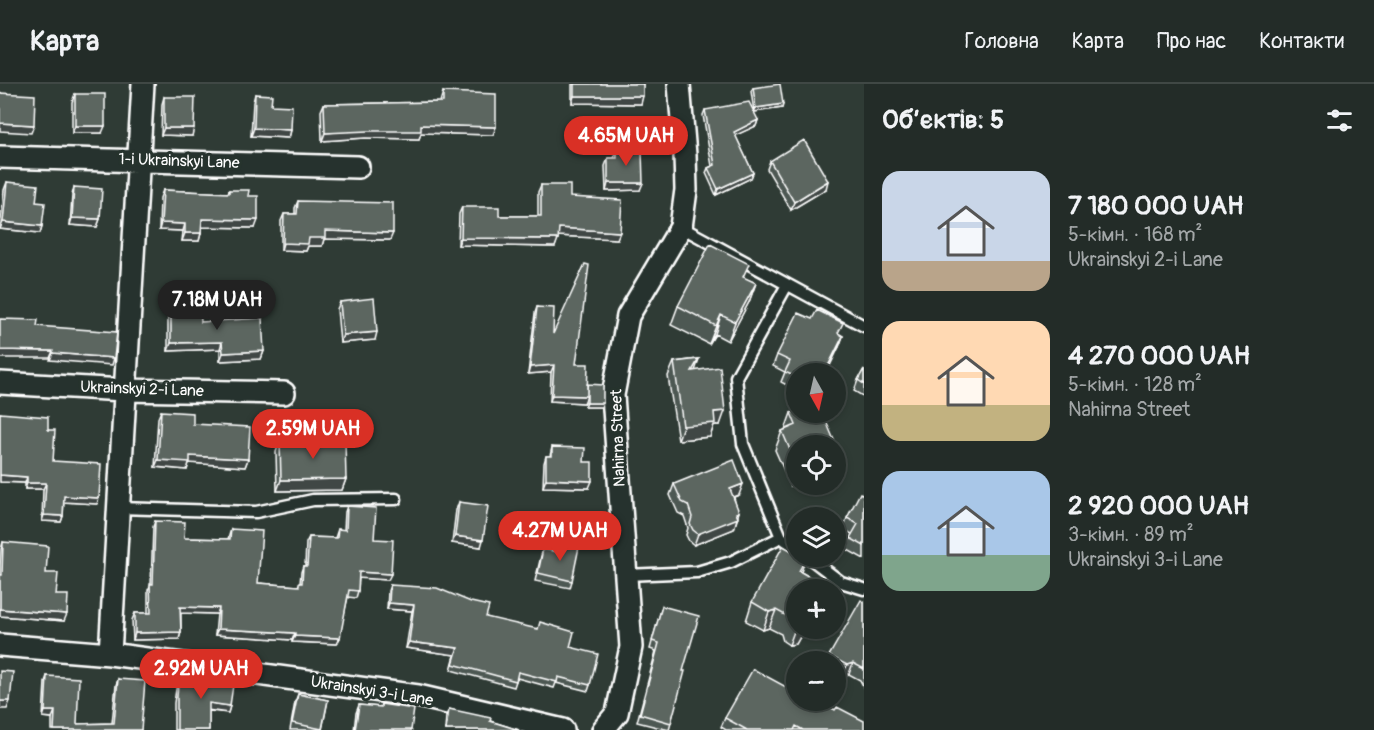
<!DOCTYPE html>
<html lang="uk">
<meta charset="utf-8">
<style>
body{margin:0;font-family:Pangolin,sans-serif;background:#2f3834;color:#f1f3f6;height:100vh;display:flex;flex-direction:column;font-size:22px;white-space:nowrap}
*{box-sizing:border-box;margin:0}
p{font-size:20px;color:#a3a7a8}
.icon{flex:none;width:33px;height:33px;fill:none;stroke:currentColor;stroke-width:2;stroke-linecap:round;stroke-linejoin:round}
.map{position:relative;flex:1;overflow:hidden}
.details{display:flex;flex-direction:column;background:#232c28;width:510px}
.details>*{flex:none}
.needle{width:39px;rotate:172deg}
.fabs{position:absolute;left:786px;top:279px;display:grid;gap:12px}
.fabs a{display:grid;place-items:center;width:60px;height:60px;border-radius:50%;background:#232c28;box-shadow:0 3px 9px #0003,0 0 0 2px #404845;font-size:30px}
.price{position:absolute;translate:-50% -51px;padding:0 14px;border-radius:21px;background:#d93025;color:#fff;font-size:20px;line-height:39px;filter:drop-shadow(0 2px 3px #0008)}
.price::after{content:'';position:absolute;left:50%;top:36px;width:18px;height:14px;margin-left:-9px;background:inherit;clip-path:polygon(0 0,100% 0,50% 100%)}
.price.active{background:#222;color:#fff}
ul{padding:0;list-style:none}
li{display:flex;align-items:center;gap:18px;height:150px;padding:0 18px}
li span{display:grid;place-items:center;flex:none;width:168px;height:120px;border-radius:18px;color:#555}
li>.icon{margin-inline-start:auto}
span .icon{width:72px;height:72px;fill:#fffc;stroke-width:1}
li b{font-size:26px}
h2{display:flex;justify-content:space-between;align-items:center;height:72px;padding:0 18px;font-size:26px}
header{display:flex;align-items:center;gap:36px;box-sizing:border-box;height:84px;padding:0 30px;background:#232c28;border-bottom:2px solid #404845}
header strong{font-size:28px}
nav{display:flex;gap:33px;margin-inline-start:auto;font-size:21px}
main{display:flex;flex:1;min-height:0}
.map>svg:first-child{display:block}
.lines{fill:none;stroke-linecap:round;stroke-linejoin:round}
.service-casing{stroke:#fff;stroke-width:15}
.minor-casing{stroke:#fff;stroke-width:26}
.service{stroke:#26332d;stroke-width:10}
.minor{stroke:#26332d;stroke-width:21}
.wall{fill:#4e5853;stroke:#fff;stroke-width:1.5}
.shaded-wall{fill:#404744;stroke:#fff;stroke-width:1.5}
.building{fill:#5b6661;stroke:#fff;stroke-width:1.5}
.labels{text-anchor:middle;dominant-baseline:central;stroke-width:6;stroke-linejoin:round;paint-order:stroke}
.street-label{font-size:16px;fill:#fff;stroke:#26332d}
</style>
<header>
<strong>Карта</strong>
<nav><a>Головна</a><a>Карта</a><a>Про нас</a><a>Контакти</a></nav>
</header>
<main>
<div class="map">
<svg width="864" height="646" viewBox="0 0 864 646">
<rect width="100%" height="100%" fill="#2f3b35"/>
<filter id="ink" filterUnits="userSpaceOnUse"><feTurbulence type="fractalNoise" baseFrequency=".0167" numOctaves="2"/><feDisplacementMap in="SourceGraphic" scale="12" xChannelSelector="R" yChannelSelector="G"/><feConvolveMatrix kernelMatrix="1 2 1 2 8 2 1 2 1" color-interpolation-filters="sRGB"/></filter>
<g filter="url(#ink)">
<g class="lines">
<defs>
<path id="service" d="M681 143 864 242
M787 201 736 293 743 360 781 453 796 464
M118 424 256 428 313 416 396 415
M807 472 841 498 864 505
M626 491 697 488 731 478 781 453"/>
<path id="minor" d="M0 73 358 83
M0 299 124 306 284 309
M0 561 110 570 418 612 563 646
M110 570 143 0
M603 646 617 629 631 563 613 311 628 232 681 143 686 106 685 71 679 0"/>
</defs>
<use href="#service" class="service-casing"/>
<use href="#minor" class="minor-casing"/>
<use href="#service" class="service"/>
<use href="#minor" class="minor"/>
</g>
<path class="wall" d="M572 0H643L641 20 572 19Z
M753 4 783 20 782 24 754 28 751 7Z
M443 8 493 51 421 49 419 55 365 54 322 57 321 27 324 20 440 18Z
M75 10 102 49H72V18Z
M255 10 271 21 291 46 289 54 251 52 253 18Z
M164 13 192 52 161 51 162 20Z
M705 26 758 36 756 42 735 51 753 89 751 94 716 111 706 89 708 84 712 82 703 31Z
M617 66 640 106 606 107 605 82 608 74H614Z
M770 77 826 105 791 126 767 85Z
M7 98 36 118 42 142 40 149 0 145 4 106Z
M541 101 570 113 617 155 558 152 555 163 458 161 459 130 462 123 499 132H538V108Z
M74 103 100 135 97 143 70 141 72 111Z
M163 106 228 109 229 106 248 112 255 144 202 143 201 149 199 157H182L183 147 159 146 160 114Z
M298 117 390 156 324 155 322 162H308L306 167 281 166V137L284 130H295V124Z
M744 194 756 199 749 218 728 257 715 250 709 260 671 241 678 222Z
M340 218 375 256 340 259 337 225Z
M537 223 553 250 576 280 601 323H585V316L584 319 550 317 551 288 528 290 535 229Z
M171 224 264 267 261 275 220 277V265L168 267V232Z
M839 250 843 252 839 263 796 290V306L781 298 785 288 773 282 777 271Z
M699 275 695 287 720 341H714L710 353 678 356 668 292 674 278Z
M864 285V313L854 307 858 296Z
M161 327 193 340 248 375 245 383 189 379 187 386 155 383 158 334Z
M0 329 48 346 53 377 97 420 64 418 63 432 61 438 42 437 43 405H25V399L0 398Z
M791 329 843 377 837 395 796 362V400L791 402 775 366 782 347 785 346Z
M280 357 346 395 342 406 277 407 276 368Z
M552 363 584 378 589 404 543 403 544 379 546 372H550Z
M674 400 739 411 734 413 738 433 734 445 694 461 689 457 686 451 688 444 684 432 678 429 670 411Z
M806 400H824L809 407Z
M864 411V475L846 465 852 450 843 445 847 434Z
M459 418 481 463 452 459 456 426Z
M347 422 374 455 388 496 359 494 358 507 356 514 348 513 337 560 292 558V556L215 551 217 530 181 529V548L179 555 133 556 132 536 135 529H148V506L151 500 153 443 155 437 184 454 228 455 231 445 258 499 298 502 300 499 301 488 303 482H305L306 459 309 453 335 454 338 445 344 446 345 428Z
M3 458 46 489 56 511 64 537 0 532V482L1 465Z
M560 459 572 497 570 504 535 497 541 472 543 465 557 468Z
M806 474 801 488 820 499 796 544H805L796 560 789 561 783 557 781 550 769 544 763 546 746 537 752 518Z
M390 501 486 533 570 563 590 601 588 607 556 599 554 604 517 594 514 603 451 586 455 571 406 564 412 527 387 525 388 507Z
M864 518V604L860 596 849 590 843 592 836 588V578H827L829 572Z
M662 522 683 587 671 639 669 646 637 638 656 567 650 565Z
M179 591 217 595 218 592 230 622 228 629 209 627V646H174V619L177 598Z
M47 592 77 640 112 639 116 601 118 595 141 646H52V634L43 633 45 598Z
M786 603 835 626 864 646H726L721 643 725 634Z
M298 610 328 616 322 646H290L295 618Z
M381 620 411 646H354L356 629 359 621 380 623Z
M449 625 490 637 519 646H445L446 632Z"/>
<path class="shaded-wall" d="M574 12H643L641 20 572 19Z
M783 20 782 24 754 28 756 24Z
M758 36 756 42 732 53 734 48Z
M0 39 34 41 31 49 0 47Z
M421 41 496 43 493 51 421 49 419 55 365 54 322 57 325 49Z
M75 42H105L102 49H72Z
M164 44H194L192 52 161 51Z
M254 44 291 46 289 54 251 52Z
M753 89 751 94 716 111 718 105Z
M828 97 826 105 791 126 794 118Z
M608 99H643L640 106 606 107Z
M72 134 100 135 97 143 70 141Z
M202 135 258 136 255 144 199 143Z
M3 138 42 142 40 149 0 145Z
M161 139 185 140 183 147 159 146Z
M559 144 620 148 617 155 556 152Z
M325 147 393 149 390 156 324 155 322 162H308L306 167 281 166 283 159Z
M185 149H201L199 157H182Z
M461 154 558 155 555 163 458 161Z
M756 199 749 218 728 257 735 238Z
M721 231 715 250 709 260 716 242Z
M377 248 375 256 340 259 343 251Z
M843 252 839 263 826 290H824Z
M222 258 220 265 168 267 171 259Z
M0 266 53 267 50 274H0Z
M264 267 261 275 220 277 223 269Z
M53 269 114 274 112 281 50 276Z
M554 281 551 288 528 290 530 283Z
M552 311 587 312 584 319 550 317Z
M587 319H603L601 323H585Z
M725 327 720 341H714L710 353 678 356 683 342 714 328Z
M190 372 248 375 245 383 189 379 187 386 155 383 158 376Z
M843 377 837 395 836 396V380Z
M796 388V400L791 402Z
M0 391 27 393 25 399 0 398Z
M346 395 342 406 277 407 281 396Z
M546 395 592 397 589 404 543 403Z
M27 399H46L43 405H25Z
M743 400 739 411 726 416 730 405Z
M811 400H824L809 407Z
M64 412 99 414 97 420 62 418Z
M739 428 734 445 694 461 698 450Z
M44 431 63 432 61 438 42 437Z
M455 452 483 456 481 463 452 459Z
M359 488 391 490 388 496 357 494Z
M389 519 414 521 412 527 387 525Z
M180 523 219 524 217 530 178 529Z
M0 525 67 530 64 537 0 532Z
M776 526 769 544 763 546 769 528Z
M796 542V544H805L796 560 789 561Z
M218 545 295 549 292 556 215 551Z
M181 548 179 555 133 556 135 549Z
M295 552 340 554 337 560 292 558Z
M409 558 458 564 455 571 406 564Z
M853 579 849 590 843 592 847 581Z
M0 617H10L7 625H0Z
M209 619 230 622 228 629 207 626Z
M45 627H55L52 634 43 633Z"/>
<path class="building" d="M574 0H643V12H574Z
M780 0 783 20 756 24 753 4Z
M443 8 496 10V43L421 41V47H368L325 49 324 20 443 18Z
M0 9 35 11 34 41 0 39Z
M75 10H105V42H75Z
M255 10 272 11 271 21 292 22 291 46 254 44Z
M164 13H195L194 44H164Z
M749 18 758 36 734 48 753 89 718 105 708 84 715 81 705 26Z
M804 56 828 97 794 118 770 77Z
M617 66H642L643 99H608V74H617Z
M7 98 38 101 36 118 45 119 42 142 3 138Z
M541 101H570V113L622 116 620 148 559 144 558 155 461 154 462 123H499V132H541Z
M74 103 102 105 100 135 72 134Z
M163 106 229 109V106H249L248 112H258V136L202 135 201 149H185V140L161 139Z
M298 117 393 119V149L325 147V154H309L308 160 283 159 284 130H297Z
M710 160 749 180 743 193 756 199 735 238 721 231 716 242 678 222Z
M585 180 589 181 576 280H588L587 312 552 311 554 281 530 283 537 223 554 224 553 250Z
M374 214 377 248 343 251 340 218Z
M200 223 201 238 262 234 264 267 223 269 222 258 171 259V224Z
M817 226 843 239 838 249 843 252 824 290H796V293L785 288 790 277 777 271 798 229 812 235Z
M0 235 38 236 37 242 117 248 114 274 53 269V267L0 266Z
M699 275 692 287 720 283 725 327 714 328 715 339 683 342 674 278Z
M864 285V300L858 296Z
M587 300 603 301V319H587Z
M161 327 193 329V340L250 343 248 375 190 372V378L158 376Z
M796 327V328H822L843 377 836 380V362H796V380L782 347 796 341 791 329Z
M0 329 48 333V346H55L53 377 101 380 99 414 64 412 63 432 44 431 46 399H27V393L0 391Z
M345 356 346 395 281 396 280 357Z
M552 363 585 364 584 378H592V397L546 395V372H552Z
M734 376 743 400 730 405 739 428 736 429 738 434 698 450 693 446 690 440 692 433 688 421 682 418 674 400Z
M860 409 864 411V462L850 454 858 440 847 434Z
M459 418 488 422 483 456 455 452Z
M347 422 376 424 374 455 393 456 391 490 359 488 358 507 349 506 340 554 295 552V549L218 545 219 524 180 523 181 548 135 549V529H151L150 500H153L155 437 185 438 184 454 230 455 231 445 262 447 258 499 299 502V499H302L303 482H307L309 453 337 454 338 445 346 446Z
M3 458 48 462 46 489H58L56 511H68L67 530 0 525V491H2Z
M560 459 579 463 572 497 538 489 543 465 558 468Z
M783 462 796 469V472H802L806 474 799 487 820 499 819 502 823 504V506H796V542L790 539 787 532 776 526 769 528 752 518Z
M390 501 437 504 471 518 489 522 486 533 538 545 540 538 574 548 570 563 598 570 590 601 558 593 557 598 518 588 516 597 453 580 458 564 409 558 414 521 389 519Z
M861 516 864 518V585L853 579 847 581 829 572Z
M662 522 699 532 683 587H685L671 639 640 630 659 559 652 557Z
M753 585 786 603 788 600 796 605V616H818L835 626 837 623 864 637V646H803L796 642 794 646H747L725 634Z
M0 587 13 588 10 617H0Z
M179 591 217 595 218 592 234 594 230 622 209 619V646H177V612Z
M47 592 79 594 77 640 114 639 118 595 145 597 141 646H54L55 627H45Z
M298 610 328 616 322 645 292 639Z
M381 620 414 625 411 646H355L359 621 381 623Z
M449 625 491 634 490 637 519 646H446Z"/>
</g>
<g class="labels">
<g class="street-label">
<text transform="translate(179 77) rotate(2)">1-i Ukrainskyi Lane</text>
<text transform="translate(142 305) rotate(2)">Ukrainskyi 2-i Lane</text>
<text transform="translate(618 354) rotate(-92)">Nahirna Street</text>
<text transform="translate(372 607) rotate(9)">Ukrainskyi 3-i Lane</text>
</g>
</g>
</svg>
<div class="fabs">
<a><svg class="needle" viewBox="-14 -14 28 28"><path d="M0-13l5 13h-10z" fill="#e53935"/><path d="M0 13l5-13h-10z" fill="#a3a7a8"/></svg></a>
<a><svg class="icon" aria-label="locate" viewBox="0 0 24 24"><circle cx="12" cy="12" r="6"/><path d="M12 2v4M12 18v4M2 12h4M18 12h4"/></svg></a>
<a><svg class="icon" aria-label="layers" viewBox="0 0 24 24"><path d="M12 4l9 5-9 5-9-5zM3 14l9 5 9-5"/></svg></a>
<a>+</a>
<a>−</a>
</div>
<b class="price" style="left:626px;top:83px">4.65M UAH</b>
<b class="price active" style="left:217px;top:247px">7.18M UAH</b>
<b class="price" style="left:313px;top:376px">2.59M UAH</b>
<b class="price" style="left:560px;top:478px">4.27M UAH</b>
<b class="price" style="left:201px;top:616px">2.92M UAH</b>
</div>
<section class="details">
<h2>Об’єктів: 5<svg class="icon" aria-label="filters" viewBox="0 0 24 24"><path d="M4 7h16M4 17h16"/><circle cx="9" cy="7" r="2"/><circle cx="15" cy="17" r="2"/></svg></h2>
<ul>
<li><span style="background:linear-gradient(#c9d6e8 75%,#b9a48a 0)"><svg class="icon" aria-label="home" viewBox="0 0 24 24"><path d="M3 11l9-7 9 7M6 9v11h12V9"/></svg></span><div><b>7 180 000 UAH</b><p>5-кімн. · 168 m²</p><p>Ukrainskyi 2-i Lane</p></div></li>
<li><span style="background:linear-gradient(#ffd9b3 70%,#c2b280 0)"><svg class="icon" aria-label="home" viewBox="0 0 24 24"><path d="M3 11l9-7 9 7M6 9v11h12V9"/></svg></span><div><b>4 270 000 UAH</b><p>5-кімн. · 128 m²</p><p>Nahirna Street</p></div></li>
<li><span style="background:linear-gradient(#a9c7e8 70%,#7fa58c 0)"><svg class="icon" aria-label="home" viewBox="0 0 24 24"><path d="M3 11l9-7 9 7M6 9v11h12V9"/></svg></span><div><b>2 920 000 UAH</b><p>3-кімн. · 89 m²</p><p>Ukrainskyi 3-i Lane</p></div></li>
</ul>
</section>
</main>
